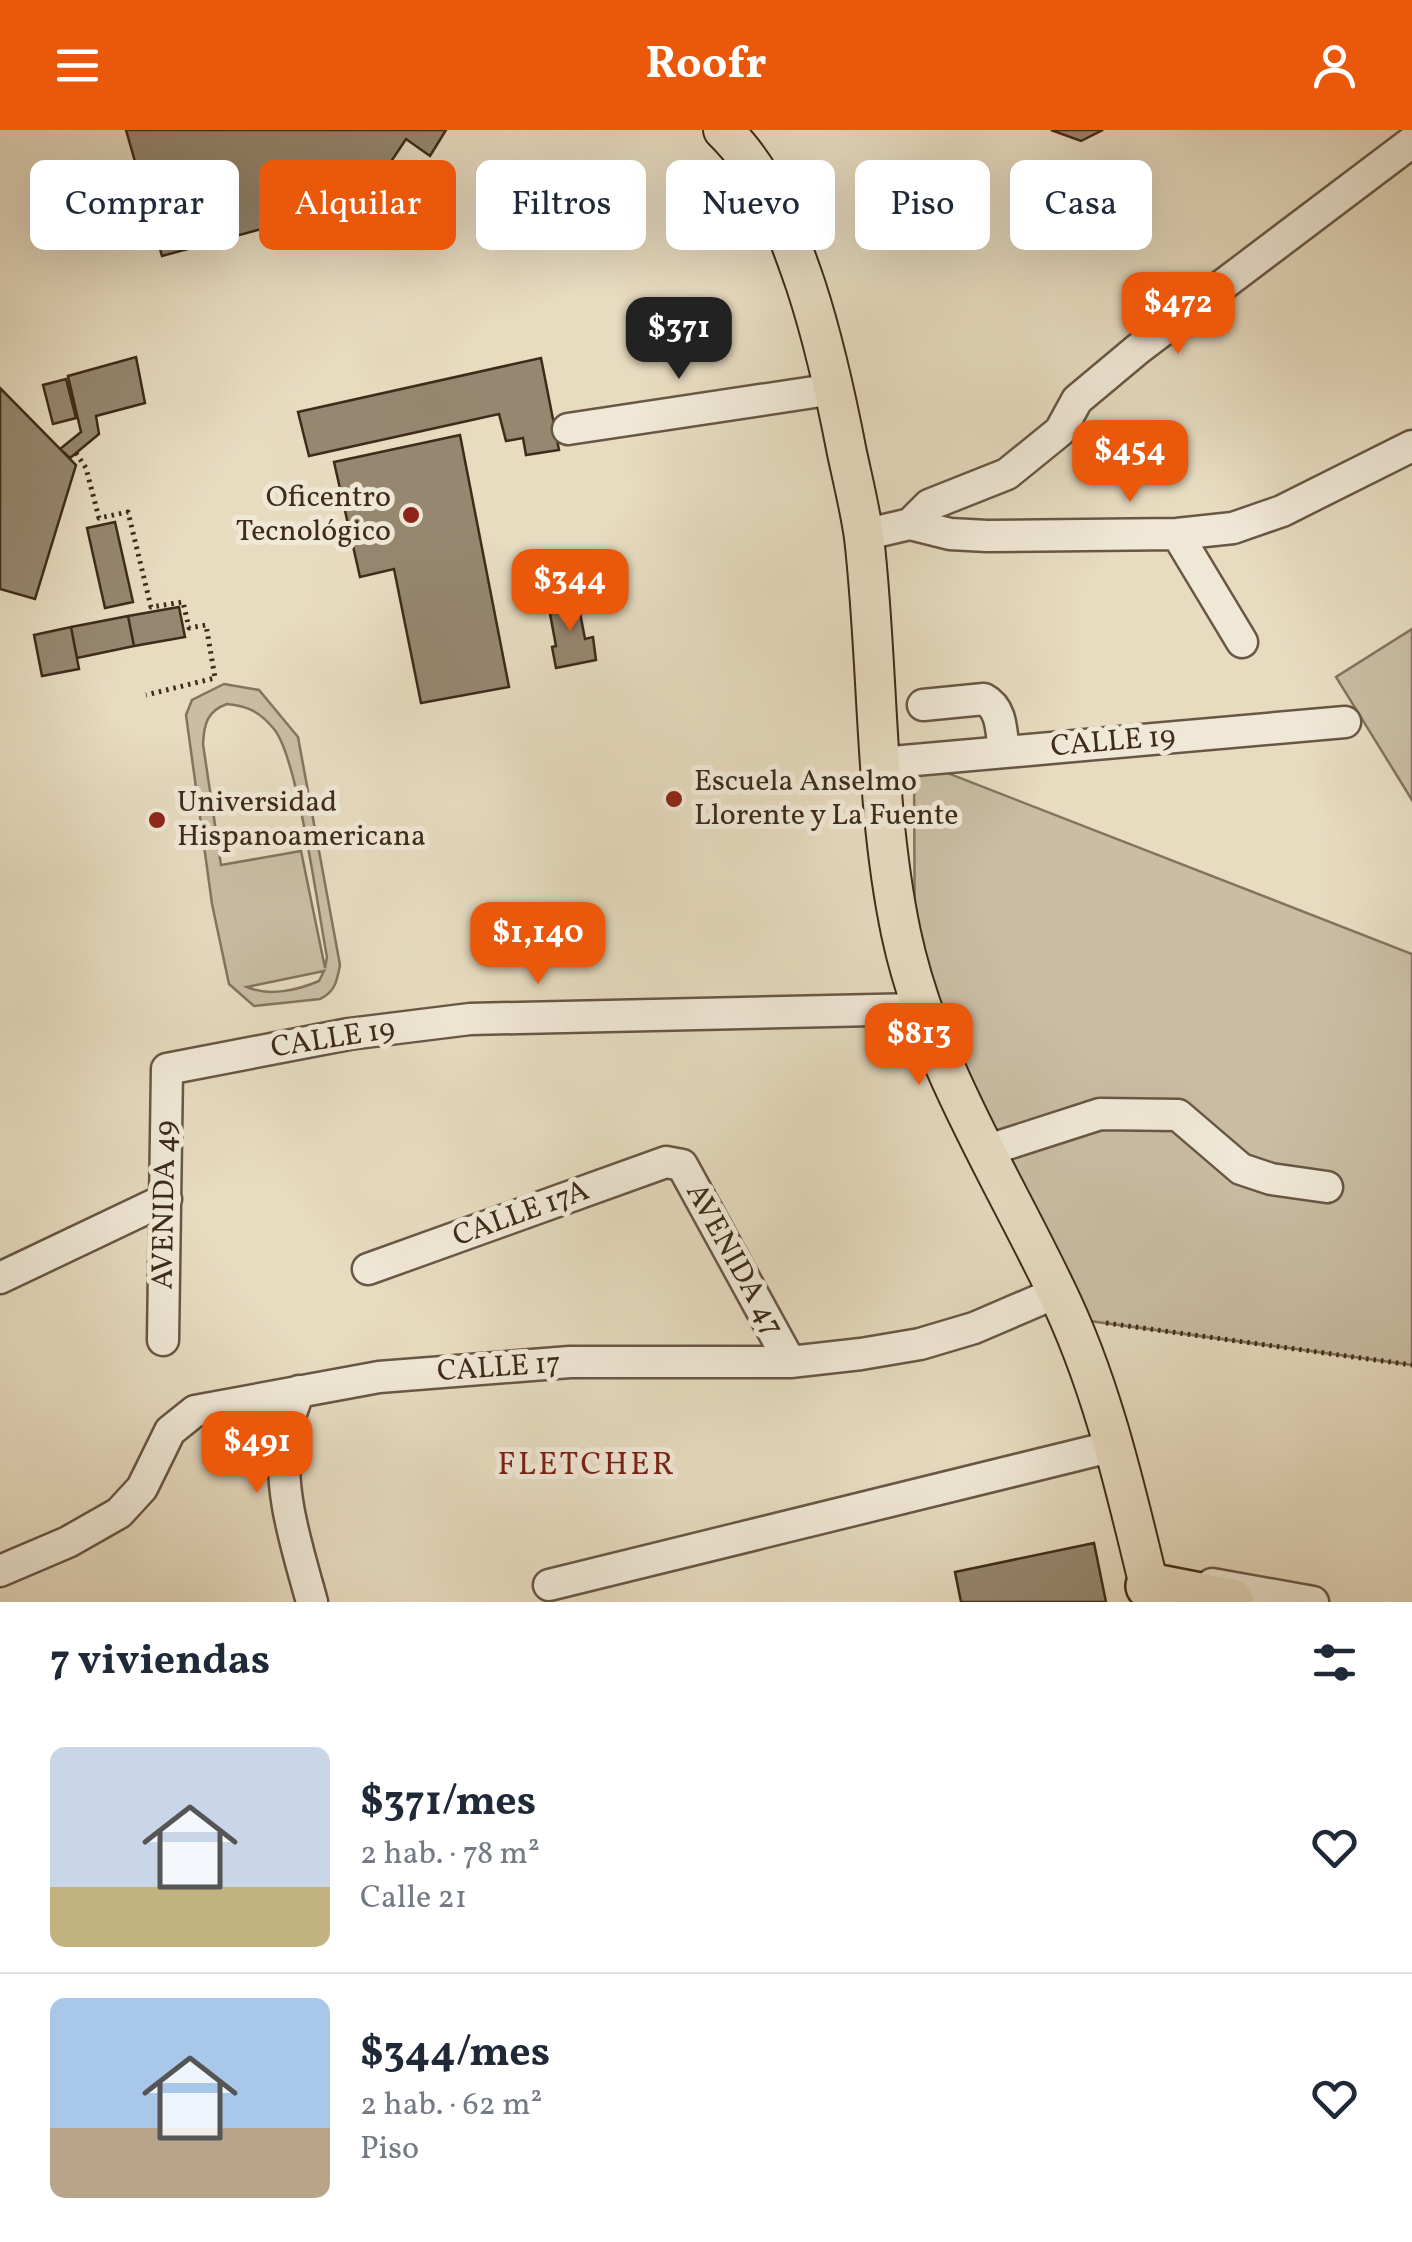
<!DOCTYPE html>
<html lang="es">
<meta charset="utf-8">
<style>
body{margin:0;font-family:Vollkorn,serif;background:#f6f6f7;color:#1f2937;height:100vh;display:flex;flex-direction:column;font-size:38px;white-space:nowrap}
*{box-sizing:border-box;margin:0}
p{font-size:32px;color:#747a83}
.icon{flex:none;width:55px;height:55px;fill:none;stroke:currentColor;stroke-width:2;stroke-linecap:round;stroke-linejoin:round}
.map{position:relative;height:1472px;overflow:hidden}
.panel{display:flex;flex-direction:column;background:#fff;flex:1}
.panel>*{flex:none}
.hud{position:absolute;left:30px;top:30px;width:1352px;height:90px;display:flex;gap:20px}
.price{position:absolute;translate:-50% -85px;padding:0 22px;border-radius:20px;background:#ea580c;color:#fff;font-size:32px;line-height:65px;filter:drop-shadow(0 2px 5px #0008)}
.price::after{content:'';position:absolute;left:50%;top:60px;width:30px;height:22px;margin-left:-15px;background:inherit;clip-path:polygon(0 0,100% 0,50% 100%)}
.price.current{background:#222;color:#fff}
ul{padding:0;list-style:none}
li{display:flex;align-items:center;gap:30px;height:250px;padding:0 50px}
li+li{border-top:2px solid #e0e1e3}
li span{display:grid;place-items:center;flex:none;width:280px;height:200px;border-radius:15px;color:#555}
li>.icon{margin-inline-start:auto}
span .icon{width:120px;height:120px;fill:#fffc;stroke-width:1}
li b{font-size:42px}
h2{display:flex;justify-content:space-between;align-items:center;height:120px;padding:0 50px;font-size:42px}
.pill{padding:0 35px;border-radius:15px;background:#fff;box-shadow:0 10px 40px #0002;font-size:35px;line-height:90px}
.pill.current{background:#ea580c;color:#fff}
header{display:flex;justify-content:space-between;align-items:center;height:130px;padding:0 50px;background:#ea580c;color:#fff;font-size:45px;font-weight:700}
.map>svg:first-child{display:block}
.green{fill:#cabda4;stroke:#84745f;stroke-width:2.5;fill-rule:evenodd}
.building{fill:#968770;stroke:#3e2b1a;stroke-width:2.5}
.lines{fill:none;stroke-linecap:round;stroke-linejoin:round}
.minor-casing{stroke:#685744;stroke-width:35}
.major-casing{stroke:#3e2b1a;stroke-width:42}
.highway-casing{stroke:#3e2b1a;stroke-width:50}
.path{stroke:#3e2b1a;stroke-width:5;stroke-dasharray:2.5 5;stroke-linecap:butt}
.minor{stroke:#efe8d6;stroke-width:30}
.major{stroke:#e7dbc0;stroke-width:38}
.highway{stroke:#e7dbc0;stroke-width:45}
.poi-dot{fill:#8f2418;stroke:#efe8d6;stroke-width:4}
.labels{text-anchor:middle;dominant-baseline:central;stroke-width:10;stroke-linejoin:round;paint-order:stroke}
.poi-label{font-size:30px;fill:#3e2b1a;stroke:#efe8d6;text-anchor:start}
.street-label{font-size:30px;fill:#3e2b1a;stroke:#efe8d6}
.neighbourhood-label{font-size:32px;letter-spacing:2.5px;fill:#7a1f14;stroke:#efe8d6}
</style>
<header><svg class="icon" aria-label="menu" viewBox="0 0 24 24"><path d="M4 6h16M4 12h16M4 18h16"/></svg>Roofr<svg class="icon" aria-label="person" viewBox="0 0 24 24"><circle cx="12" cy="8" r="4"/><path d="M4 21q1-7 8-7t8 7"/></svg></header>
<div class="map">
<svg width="1412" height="1472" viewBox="0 0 1412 1472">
<rect width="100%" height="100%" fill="#e7dbc0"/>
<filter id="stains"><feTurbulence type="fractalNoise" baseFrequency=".002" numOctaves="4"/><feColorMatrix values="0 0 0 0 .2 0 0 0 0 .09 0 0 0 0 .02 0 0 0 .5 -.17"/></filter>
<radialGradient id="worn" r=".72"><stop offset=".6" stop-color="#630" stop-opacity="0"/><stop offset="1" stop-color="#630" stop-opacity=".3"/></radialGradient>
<path class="green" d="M1412 499V670L1336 547Z
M224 554 259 560 298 607 340 835C337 851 335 862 320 869L254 876 229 854 212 774 186 585 192 570ZM227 574C248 576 260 582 274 599 298 628 318 781 327 827L325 838 301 721 221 735 203 614C204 594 207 581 227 574ZM324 841 319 851C298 860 269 867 247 857Z
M914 630 1412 824V1235L1068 1188 915 857Z"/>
<path class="building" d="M126 0H446L430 26 406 9 365 71 162 126Z
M1051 0H1103L1081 11Z
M136 227 145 273 96 286 99 304 70 328 60 319 81 302 68 246Z
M541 228 559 320 526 325 523 308 506 311 499 284 309 326 298 282Z
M66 249 76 288 53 294 43 255Z
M0 258 76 335 35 469 0 459Z
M460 305 509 557 421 573 394 439 360 447 334 332Z
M115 392 133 472 105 478 87 398Z
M577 467 585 509 593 507 596 530 556 538 552 517 556 516 548 473Z
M179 477 185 507 134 516 128 486Z
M128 486 134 516 77 528 71 497Z
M71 497 79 539 42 546 34 505Z
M1094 1413 1106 1472H961L955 1442Z"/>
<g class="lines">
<defs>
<path id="minor" d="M568 299 834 259
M910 394 929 375 1007 344 1060 301 1077 270 1138 219 1412 12
M1177 404 1242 512
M863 405 910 394 950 404 987 406 1177 404 1233 398 1282 381 1412 316
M923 575 984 569C1003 579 1001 603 1004 622
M881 633 1345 592
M985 1021 1100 984 1178 985 1241 1039 1271 1049 1327 1057
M368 1139 666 1032 682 1035 790 1232
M0 1148 166 1069
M163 1210 167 939 349 904 470 889 920 879
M299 1261C295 1273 289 1286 287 1299 276 1356 297 1417 312 1472
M0 1441 68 1412 119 1383 142 1358 170 1301 195 1281 379 1247 570 1232H790L861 1224 920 1214 974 1198 1058 1162
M1212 1454 1313 1472
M549 1455 1114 1316"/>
<path id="major" d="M723 0C768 44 786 98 806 156 824 211 836 266 847 323 853 351 860 379 864 407 879 537 874 674 901 803 928 931 1000 1043 1056 1160 1104 1258 1127 1366 1153 1472"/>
<path id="highway" d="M1149 1456 1231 1472"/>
</defs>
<use href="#minor" class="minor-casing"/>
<use href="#major" class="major-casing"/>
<use href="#highway" class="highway-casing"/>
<path class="path" d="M76 323 86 338 99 388 128 382 151 477 183 472 189 498 206 495 215 548 146 565
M1106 1193 1412 1235"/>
<use href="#minor" class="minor"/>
<use href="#major" class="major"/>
<use href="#highway" class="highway"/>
</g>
<g class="poi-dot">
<circle cx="411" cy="385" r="10"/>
<circle cx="674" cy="669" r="10"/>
<circle cx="157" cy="690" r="10"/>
</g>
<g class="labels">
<g class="poi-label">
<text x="391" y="368" text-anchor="end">Oficentro<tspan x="391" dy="34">Tecnológico</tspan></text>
<text x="694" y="652">Escuela Anselmo<tspan x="694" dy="34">Llorente y La Fuente</tspan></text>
<text x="177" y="673">Universidad<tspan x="177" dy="34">Hispanoamericana</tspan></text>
</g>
<g class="street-label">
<text transform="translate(1113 612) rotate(-5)">CALLE 19</text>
<text transform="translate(333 909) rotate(-9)">CALLE 19</text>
<text transform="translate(165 1075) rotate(-89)">AVENIDA 49</text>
<text transform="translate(521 1084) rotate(-20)">CALLE 17A</text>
<text transform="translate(734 1130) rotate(61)">AVENIDA 47</text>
<text transform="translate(499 1238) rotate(-4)">CALLE 17</text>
</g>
<g class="neighbourhood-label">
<text x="587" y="1336">FLETCHER</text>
</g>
</g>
<rect width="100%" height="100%" filter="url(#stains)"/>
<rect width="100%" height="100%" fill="url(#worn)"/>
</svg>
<b class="price" style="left:1178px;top:227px">$472</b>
<b class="price current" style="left:679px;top:252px">$371</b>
<b class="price" style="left:1130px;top:375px">$454</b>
<b class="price" style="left:570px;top:504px">$344</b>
<b class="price" style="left:538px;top:857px">$1,140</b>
<b class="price" style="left:919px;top:958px">$813</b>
<b class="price" style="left:257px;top:1366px">$491</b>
<div class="hud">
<a class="pill">Comprar</a>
<a class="pill current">Alquilar</a>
<a class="pill">Filtros</a>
<a class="pill">Nuevo</a>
<a class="pill">Piso</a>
<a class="pill">Casa</a>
</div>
</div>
<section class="panel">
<h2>7 viviendas<svg class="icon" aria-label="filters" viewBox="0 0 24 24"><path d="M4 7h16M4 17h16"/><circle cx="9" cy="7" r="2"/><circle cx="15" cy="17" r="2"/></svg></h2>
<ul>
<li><span style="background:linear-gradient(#c9d6e8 70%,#c2b280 0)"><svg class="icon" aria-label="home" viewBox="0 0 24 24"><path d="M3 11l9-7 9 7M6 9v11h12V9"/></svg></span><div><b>$371/mes</b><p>2 hab. · 78 m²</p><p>Calle 21</p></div><svg class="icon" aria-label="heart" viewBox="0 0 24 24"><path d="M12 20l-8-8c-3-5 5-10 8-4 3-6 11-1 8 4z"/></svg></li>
<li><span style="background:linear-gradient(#a9c7e8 65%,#b9a48a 0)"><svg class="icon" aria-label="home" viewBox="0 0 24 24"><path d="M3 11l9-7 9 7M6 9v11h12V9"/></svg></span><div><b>$344/mes</b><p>2 hab. · 62 m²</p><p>Piso</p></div><svg class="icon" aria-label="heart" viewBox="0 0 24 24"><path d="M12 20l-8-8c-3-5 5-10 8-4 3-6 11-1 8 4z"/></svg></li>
</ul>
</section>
